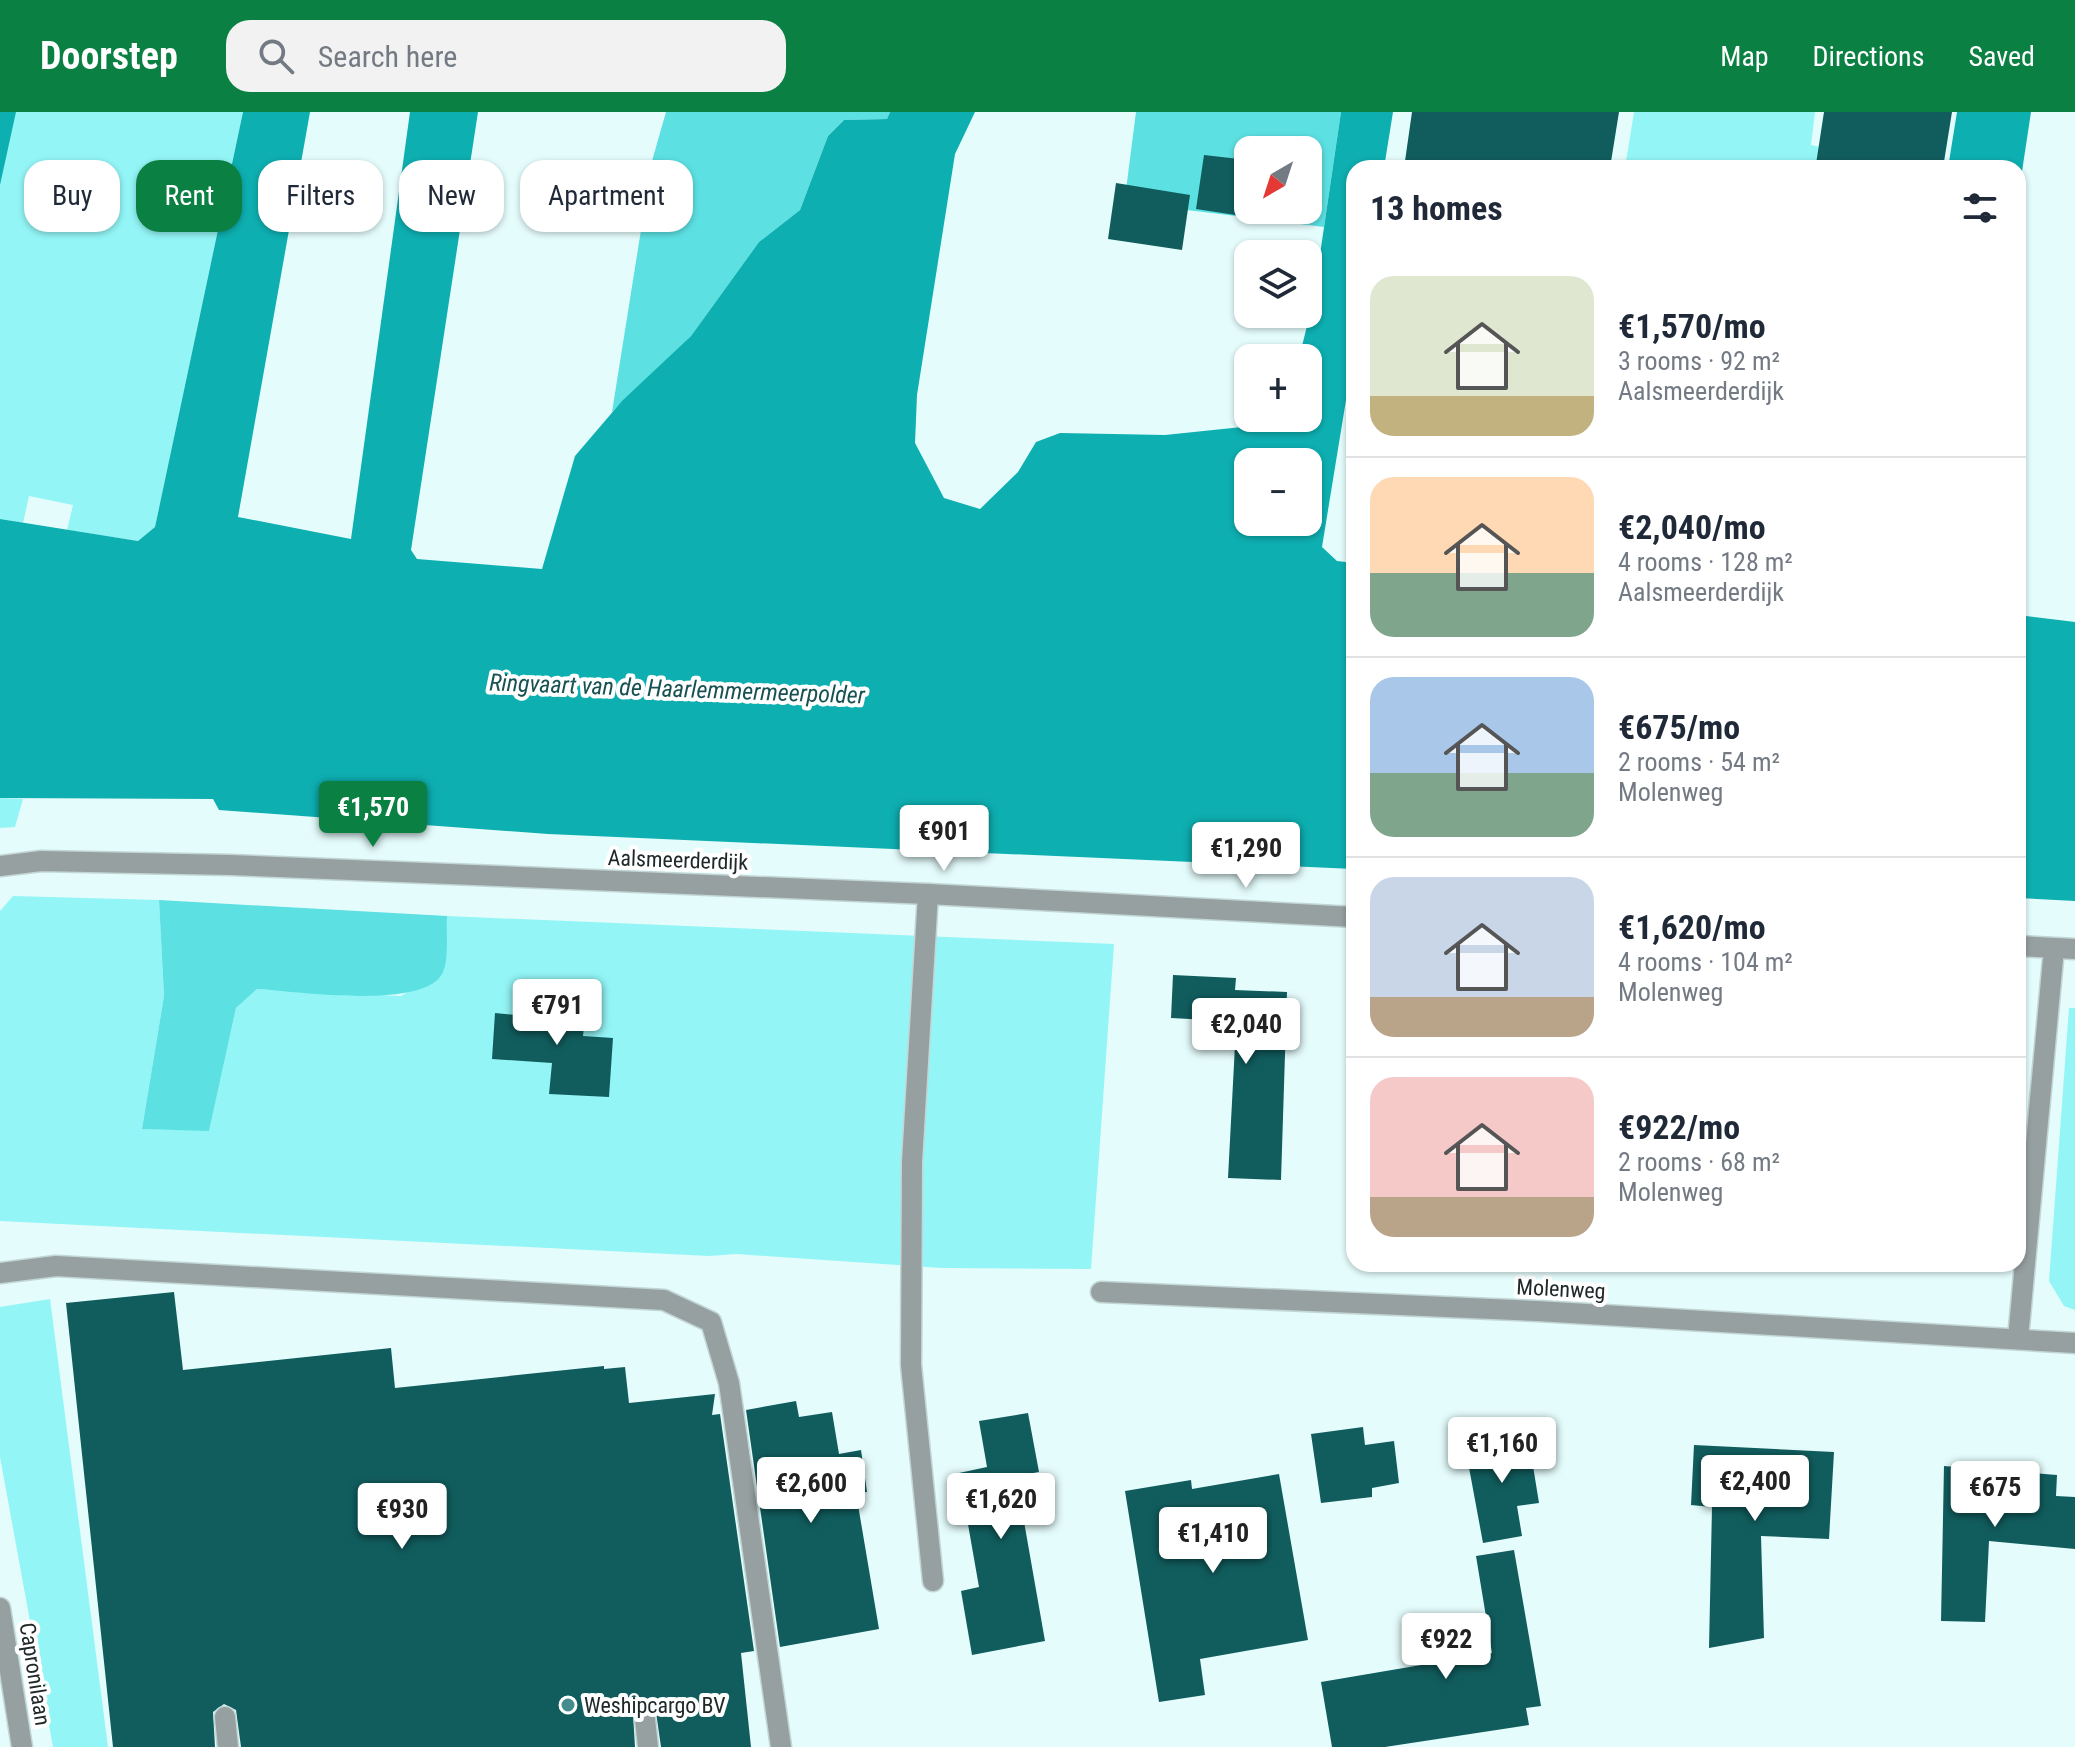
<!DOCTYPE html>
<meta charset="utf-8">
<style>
body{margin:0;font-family:"Roboto Condensed",sans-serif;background:#f2f2f3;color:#1f2937;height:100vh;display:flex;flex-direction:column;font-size:30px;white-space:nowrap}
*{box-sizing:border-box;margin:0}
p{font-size:26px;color:#747a83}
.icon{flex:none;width:44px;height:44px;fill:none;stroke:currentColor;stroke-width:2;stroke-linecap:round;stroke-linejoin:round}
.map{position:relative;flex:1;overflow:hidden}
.drawer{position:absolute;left:1346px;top:48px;width:680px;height:1112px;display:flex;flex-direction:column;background:#fff;border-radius:24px;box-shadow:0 2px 6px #0004}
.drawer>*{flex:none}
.hud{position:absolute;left:24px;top:48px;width:760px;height:72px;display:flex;gap:16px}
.needle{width:52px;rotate:219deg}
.controls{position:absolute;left:1234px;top:24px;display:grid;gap:16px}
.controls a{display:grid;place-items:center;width:88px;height:88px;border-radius:16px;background:#fff;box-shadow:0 2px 6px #0004;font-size:40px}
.price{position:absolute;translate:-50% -68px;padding:0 18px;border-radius:8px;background:#fff;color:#222;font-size:26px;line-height:52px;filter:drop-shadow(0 2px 4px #0008)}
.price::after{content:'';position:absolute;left:50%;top:48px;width:24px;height:18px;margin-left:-12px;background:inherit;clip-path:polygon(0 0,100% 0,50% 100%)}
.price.selected{background:#0b8043;color:#fff}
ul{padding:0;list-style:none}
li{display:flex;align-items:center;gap:24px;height:200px;padding:0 24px}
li+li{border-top:2px solid #e0e1e3}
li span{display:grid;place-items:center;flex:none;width:224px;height:160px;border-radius:24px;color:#555}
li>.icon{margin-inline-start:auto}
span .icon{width:96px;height:96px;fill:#fffc;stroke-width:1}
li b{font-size:34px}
h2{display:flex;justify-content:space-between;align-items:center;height:96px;padding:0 24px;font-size:34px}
.pill{padding:0 28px;border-radius:24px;background:#fff;box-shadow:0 2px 6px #0004;font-size:28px;line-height:72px}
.pill.selected{background:#0b8043;color:#fff}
header{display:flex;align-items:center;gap:48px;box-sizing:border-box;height:112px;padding:0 40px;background:#0b8043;color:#fff}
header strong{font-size:38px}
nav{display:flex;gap:44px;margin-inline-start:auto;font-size:28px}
.search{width:560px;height:72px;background:#f2f2f3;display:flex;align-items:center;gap:20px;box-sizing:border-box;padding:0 28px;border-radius:24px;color:#747a83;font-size:30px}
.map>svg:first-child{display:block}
.green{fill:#93f5f6}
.forest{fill:#5ce0e2;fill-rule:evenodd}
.water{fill:#0eafb1;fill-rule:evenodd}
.building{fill:#115d5e}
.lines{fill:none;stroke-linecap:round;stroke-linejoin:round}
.service-casing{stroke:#c2d6d6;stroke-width:23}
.minor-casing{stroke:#c2d6d6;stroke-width:23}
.service{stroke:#97a0a0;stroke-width:20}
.minor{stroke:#97a0a0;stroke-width:20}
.poi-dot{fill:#448c8d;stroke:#fff;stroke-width:3}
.labels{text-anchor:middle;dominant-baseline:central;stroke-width:8;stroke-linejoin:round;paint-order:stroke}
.street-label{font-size:22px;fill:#202828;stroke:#fff}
.poi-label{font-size:22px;fill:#202828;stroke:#fff;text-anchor:start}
.water-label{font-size:24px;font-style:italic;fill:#175152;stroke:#fff}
</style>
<header>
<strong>Doorstep</strong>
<div class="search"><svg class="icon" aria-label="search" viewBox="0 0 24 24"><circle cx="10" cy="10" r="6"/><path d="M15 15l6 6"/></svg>Search here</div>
<nav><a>Map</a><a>Directions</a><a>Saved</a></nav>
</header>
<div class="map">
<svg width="2075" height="1635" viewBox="0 0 2075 1635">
<rect width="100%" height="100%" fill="#e5fcfc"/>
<path class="green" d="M11 0H243L155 415 138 429 67 418 73 393 29 384 23 411 0 407V60Z
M1634 0H1815L1811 33 1915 56H1625Z
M0 686 23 687 15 715 0 716Z
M13 784 159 788 164 884 142 1017 209 1018 236 896 257 877 401 884 443 859 447 804 1114 832 1091 1157 942 1156 736 1142 709 1144 0 1109V799Z
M2069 896H2075V1198L2064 1194 2049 1169Z
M50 1187 108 1635H53L0 1345V1195Z"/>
<path class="forest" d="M666 0H890L887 7 844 8 828 24 800 98 759 130 691 224 612 300 652 49Z
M1136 0H1341L1324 115 1187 98 1126 78ZM1248 38H1308V98H1248Z
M159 788 447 804C446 820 449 846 443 860 426 899 295 879 257 877L236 896 209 1019 142 1017 164 884Z"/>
<path class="water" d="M0 0H16L0 73Z
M243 0H310L238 405 351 427 410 0H478L411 438 417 447 542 457 575 344 622 289 691 224 759 130 800 98 828 24 844 8 887 7 890 0H975L955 42 917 283 915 331 944 386 980 397 1018 360 1036 330 1060 321 1165 323 1242 315 1258 306H1308V246H1299L1313 190 1341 0H1393L1384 56H1354V239L1322 435 1337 449 1354 451V757L548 722 219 698 213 687 0 686V407L138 429 155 415ZM1308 350V410H1248V350Z
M1957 0H2031L2018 86V56H1948Z
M2018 503 2075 510V789L2018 786Z"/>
<path class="building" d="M1412 0H1619L1610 56H1404Z
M1824 0H1952L1943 56H1840L1816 52Z
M1204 43 1248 48 1242 104 1196 97Z
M1116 71 1190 83 1182 138 1108 127Z
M1173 863 1236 866 1235 878 1287 880 1281 1068 1228 1066 1235 933 1225 932 1227 909 1171 906Z
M526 890 586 894 583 924 613 926 609 985 549 982 552 951 492 947 495 901 525 904Z
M174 1180 183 1258 391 1236 395 1276 604 1254V1257L625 1255 629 1291 715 1282 712 1303 720 1302 754 1539 741 1541 751 1635H661L656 1600 644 1594 633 1602 635 1635H241L236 1598 224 1592 213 1600 215 1635H113L66 1191Z
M796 1289 799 1305 832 1300 839 1342 861 1338 867 1380 856 1381 879 1517 780 1535 746 1298Z
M1028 1301 1039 1360 1016 1364 1045 1529 972 1543 961 1479 979 1475 959 1361 987 1355 979 1309Z
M1363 1315 1365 1333 1394 1329 1399 1371 1372 1376V1385L1321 1391 1311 1322Z
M1528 1323 1539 1391 1517 1394 1522 1424 1483 1431 1465 1334Z
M1694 1333 1834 1340 1829 1427 1761 1424 1764 1526 1709 1536 1712 1395 1691 1393Z
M1944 1354 2057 1363 2056 1384 2075 1385V1437L1989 1429 1985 1510 1941 1509Z
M1279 1362 1308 1528 1200 1547 1205 1583 1159 1590 1125 1379 1191 1368 1192 1377Z
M1514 1438 1541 1594 1526 1596 1529 1613 1385 1635H1332L1321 1570 1492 1541 1476 1444Z"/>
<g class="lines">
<defs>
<path id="service" d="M928 782 912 1050 911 1253 933 1469
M0 1161 56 1154 664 1188 711 1210 729 1271 781 1635
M225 1605 228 1635
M645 1607 648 1635"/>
<path id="minor" d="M0 754 41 749 231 753 928 782 1354 805
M2018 834 2075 837
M1101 1180 1537 1199 2075 1231
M2018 1227 2054 836
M0 1496 22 1635"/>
</defs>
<use href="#service" class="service-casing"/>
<use href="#minor" class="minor-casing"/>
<use href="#service" class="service"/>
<use href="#minor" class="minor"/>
</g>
<circle class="poi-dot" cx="568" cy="1593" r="8"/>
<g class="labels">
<g class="street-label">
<text transform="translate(678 748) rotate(2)">Aalsmeerderdijk</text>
<text transform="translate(1561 1177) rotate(3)">Molenweg</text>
<text transform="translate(35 1562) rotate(81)">Capronilaan</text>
</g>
<g class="poi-label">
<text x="584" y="1593">Weshipcargo BV</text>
</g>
<g class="water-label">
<text transform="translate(677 577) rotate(2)">Ringvaart van de Haarlemmermeerpolder</text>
</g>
</g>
</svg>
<div class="controls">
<a><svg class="needle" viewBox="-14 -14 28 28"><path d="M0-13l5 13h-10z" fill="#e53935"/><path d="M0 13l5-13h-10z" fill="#747a83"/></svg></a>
<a><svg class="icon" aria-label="layers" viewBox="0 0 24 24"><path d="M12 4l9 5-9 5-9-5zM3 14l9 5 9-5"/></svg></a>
<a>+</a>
<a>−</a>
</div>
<b class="price selected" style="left:373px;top:737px">€1,570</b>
<b class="price" style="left:944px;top:761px">€901</b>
<b class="price" style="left:1246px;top:778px">€1,290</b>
<b class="price" style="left:557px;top:935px">€791</b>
<b class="price" style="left:1246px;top:954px">€2,040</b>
<b class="price" style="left:1502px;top:1373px">€1,160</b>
<b class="price" style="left:1755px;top:1411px">€2,400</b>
<b class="price" style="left:811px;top:1413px">€2,600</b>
<b class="price" style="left:1995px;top:1417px">€675</b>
<b class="price" style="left:1001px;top:1429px">€1,620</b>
<b class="price" style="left:402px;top:1439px">€930</b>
<b class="price" style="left:1213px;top:1463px">€1,410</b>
<b class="price" style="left:1446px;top:1569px">€922</b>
<div class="hud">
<a class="pill">Buy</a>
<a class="pill selected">Rent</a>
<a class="pill">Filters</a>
<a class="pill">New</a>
<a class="pill">Apartment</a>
</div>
<section class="drawer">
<h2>13 homes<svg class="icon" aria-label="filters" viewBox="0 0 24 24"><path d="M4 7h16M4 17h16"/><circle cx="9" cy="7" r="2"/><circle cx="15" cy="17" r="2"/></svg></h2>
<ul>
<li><span style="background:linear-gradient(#dfe7d0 75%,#c2b280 0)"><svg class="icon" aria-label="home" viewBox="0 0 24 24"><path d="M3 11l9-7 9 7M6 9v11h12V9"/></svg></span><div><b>€1,570/mo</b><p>3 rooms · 92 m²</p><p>Aalsmeerderdijk</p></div></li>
<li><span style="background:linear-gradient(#ffd9b3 60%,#7fa58c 0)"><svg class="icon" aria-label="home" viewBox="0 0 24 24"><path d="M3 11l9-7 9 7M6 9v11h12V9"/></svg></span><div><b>€2,040/mo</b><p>4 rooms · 128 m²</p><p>Aalsmeerderdijk</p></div></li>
<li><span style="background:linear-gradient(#a9c7e8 60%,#7fa58c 0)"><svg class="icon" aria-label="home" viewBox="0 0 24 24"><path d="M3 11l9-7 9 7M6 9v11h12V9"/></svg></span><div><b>€675/mo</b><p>2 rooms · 54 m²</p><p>Molenweg</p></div></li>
<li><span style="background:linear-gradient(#c9d6e8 75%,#b9a48a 0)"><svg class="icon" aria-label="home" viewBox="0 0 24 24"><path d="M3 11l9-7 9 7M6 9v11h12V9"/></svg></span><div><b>€1,620/mo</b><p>4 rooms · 104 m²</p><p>Molenweg</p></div></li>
<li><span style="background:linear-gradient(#f6c9c9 75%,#b9a48a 0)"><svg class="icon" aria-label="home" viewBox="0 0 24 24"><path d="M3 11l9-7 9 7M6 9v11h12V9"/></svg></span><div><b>€922/mo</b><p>2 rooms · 68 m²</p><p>Molenweg</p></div></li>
</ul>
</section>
</div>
